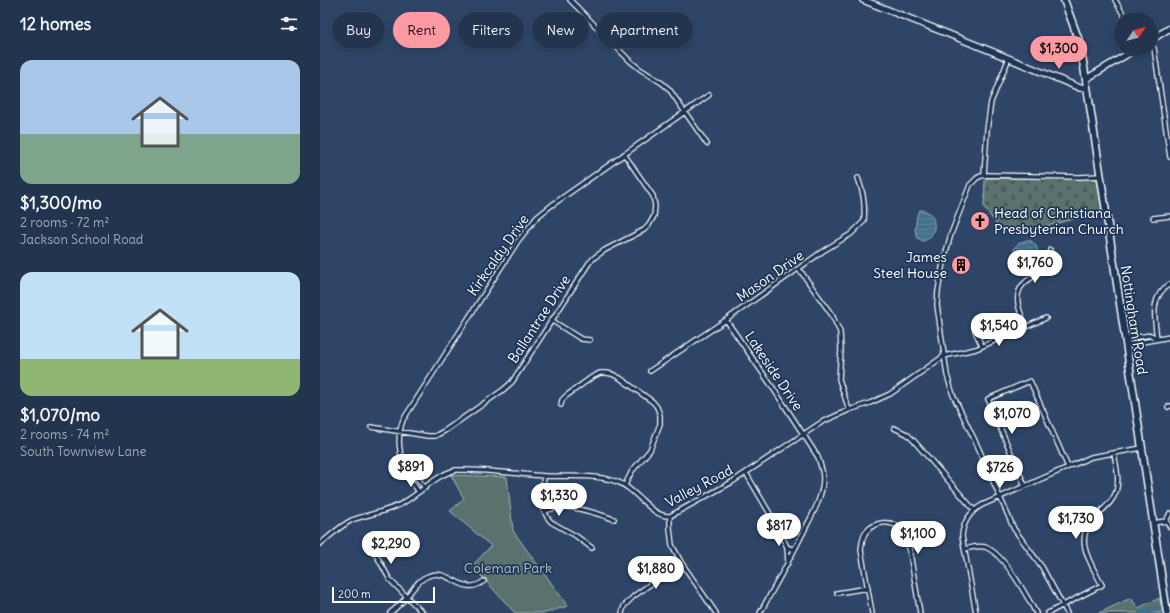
<!DOCTYPE html>
<meta charset="utf-8">
<style>
body{margin:0;font-family:Delius,sans-serif;background:#2e3f58;color:#f1f3f6;height:100vh;display:flex;flex-direction:column;font-size:15px;white-space:nowrap}
*{box-sizing:border-box;margin:0}
p{font-size:13px;color:#a2aab6}
.icon{flex:none;width:22px;height:22px;fill:none;stroke:currentColor;stroke-width:2;stroke-linecap:round;stroke-linejoin:round}
.map{position:relative;flex:1;overflow:hidden}
.sheet{display:flex;flex-direction:column;background:#22344e;width:320px}
.sheet>*{flex:none}
.guide{position:absolute;left:12px;top:12px;width:380px;height:36px;display:flex;gap:8px}
.needle{width:26px;rotate:55deg}
.fabs{position:absolute;left:794px;top:12px;display:grid;gap:8px}
.fabs a{display:grid;place-items:center;width:44px;height:44px;border-radius:50%;background:#22344e;box-shadow:0 2px 6px #0003,0 0 0 1px #3f4f66;font-size:20px}
.scale{position:absolute;left:12px;bottom:10px;width:103px;box-sizing:border-box;padding-left:4px;border:2px solid #fff;border-top:0;font-size:11px;line-height:14px;white-space:nowrap;color:#fff;-webkit-text-stroke:3px #1d3557;paint-order:stroke}
.price{position:absolute;translate:-50% -34px;padding:0 9px;border-radius:14px;background:#fff;color:#222;font-size:13px;line-height:26px;filter:drop-shadow(0 1px 2px #0008)}
.price::after{content:'';position:absolute;left:50%;top:24px;width:12px;height:9px;margin-left:-6px;background:inherit;clip-path:polygon(0 0,100% 0,50% 100%)}
.price.selected{background:#ff9aa2;color:#111}
ul{padding:0;list-style:none}
li{display:grid;align-content:center;gap:8px;height:212px;padding:0 20px}
li span{display:grid;place-items:center;height:124px;border-radius:12px;color:#555}
li>.icon{margin-inline-start:auto}
span .icon{width:72px;height:72px;fill:#fffc;stroke-width:1}
li b{font-size:17px}
h2{display:flex;justify-content:space-between;align-items:center;height:48px;padding:0 20px;font-size:17px}
.chip{padding:0 14px;border-radius:18px;background:#22344e;box-shadow:0 2px 6px #0003,0 0 0 1px #3f4f66;font-size:14px;line-height:36px}
.chip.selected{background:#ff9aa2;color:#111}
main{display:flex;flex:1;min-height:0}
.map>svg:first-child{display:block}
.green{fill:#5a726d;stroke:#acb8b6}
.cemetery{fill:url(#cemetery-stones);stroke:#acb8b6}
.water{fill:url(#water-rules);stroke:#8fa8ba}
.lines{fill:none;stroke-linecap:round;stroke-linejoin:round}
.river{stroke:#446e8c;stroke-width:6}
.street-casing{stroke:#fff;stroke-width:6}
.secondary-casing{stroke:#fff;stroke-width:8}
.primary-casing{stroke:#fff;stroke-width:9}
.street{stroke:#1d3557;stroke-width:3.5}
.secondary{stroke:#1d3557;stroke-width:5.5}
.primary{stroke:#1d3557;stroke-width:6}
.labels{text-anchor:middle;dominant-baseline:central;stroke-width:3.5;stroke-linejoin:round;paint-order:stroke}
.poi-label{font-size:14px;fill:#fff;stroke:#1d3557;text-anchor:start}
.street-label{font-size:14px;fill:#fff;stroke:#1d3557}
.park-label{font-size:14px;fill:#b5c0bd;stroke:#1d3557}
</style>
<main>
<section class="sheet">
<h2>12 homes<svg class="icon" aria-label="filters" viewBox="0 0 24 24"><path d="M4 7h16M4 17h16"/><circle cx="9" cy="7" r="2"/><circle cx="15" cy="17" r="2"/></svg></h2>
<ul>
<li><span style="background:linear-gradient(#a9c7e8 60%,#7fa58c 0)"><svg class="icon" aria-label="home" viewBox="0 0 24 24"><path d="M3 11l9-7 9 7M6 9v11h12V9"/></svg></span><div><b>$1,300/mo</b><p>2 rooms · 72 m²</p><p>Jackson School Road</p></div></li>
<li><span style="background:linear-gradient(#bfe0f5 70%,#8fb573 0)"><svg class="icon" aria-label="home" viewBox="0 0 24 24"><path d="M3 11l9-7 9 7M6 9v11h12V9"/></svg></span><div><b>$1,070/mo</b><p>2 rooms · 74 m²</p><p>South Townview Lane</p></div></li>
</ul>
</section>
<div class="map">
<svg width="850" height="613" viewBox="0 0 850 613">
<defs>
<pattern id="cemetery-stones" width="16" height="16" patternUnits="userSpaceOnUse"><rect width="16" height="16" fill="#5a726d"/><path d="M2 7V4a2 2 0 0 1 4 0v3zM10 15v-3a2 2 0 0 1 4 0v3z" fill="#525b59"/></pattern>
<pattern id="water-rules" width="6" height="5" patternUnits="userSpaceOnUse"><rect width="6" height="5" fill="#446e8c"/><path d="M0 2.5h6" fill="none" stroke="#60849d"/></pattern>
</defs>
<rect width="100%" height="100%" fill="#2e4568"/>
<filter id="ink" filterUnits="userSpaceOnUse"><feTurbulence type="fractalNoise" baseFrequency=".025" numOctaves="2"/><feDisplacementMap in="SourceGraphic" scale="8" xChannelSelector="R" yChannelSelector="G"/><feConvolveMatrix kernelMatrix="1 2 1 2 8 2 1 2 1" color-interpolation-filters="sRGB"/></filter>
<g filter="url(#ink)">
<path class="green" d="M131 475 187 477 193 531 248 606 225 613H195L152 566 171 546 130 511 144 499Z
M811 598 818 608 840 598 841 613H779Z"/>
<path class="cemetery" d="M668 178 777 179 782 211 698 234 695 227 680 229 664 207 665 180Z"/>
<path class="water" d="M600 210C618 210 619 237 603 241L597 238 595 230 597 215Z
M708 240C712 241 714 243 716 246 725 262 697 278 694 249 696 244 702 241 708 240Z"/>
<g class="lines">
<path class="river" d="M821 613 850 605"/>
<defs>
<path id="street" d="M250 0 310 61 320 69 342 83 349 89 387 144
M795 0 806 19
M831 43 834 48 850 157
M664 175 667 130 671 102 689 58
M833 218 850 216
M479 269 512 315 520 332 521 350 519 379 529 410
M231 320 261 339 270 340
M406 320 453 388 498 457C500 464 503 471 503 478 503 495 494 512 486 527 472 556 456 584 440 613
M655 323V331L662 346
M706 327C703 319 699 311 698 303 694 276 728 276 731 260 731 257 730 253 730 250
M805 339 831 335 837 339
M837 339C835 320 829 296 850 284
M806 345 850 337
M330 371 406 320 503 251 531 234 544 221C545 203 544 195 538 178
M241 405 242 400 246 396 272 377 280 373H286L292 374 300 378 333 402 337 407 340 415V424L330 450 312 471 305 485
M848 407 850 406
M51 427 108 436H115L126 430 183 390 192 382 269 263 275 257 285 250 324 230 329 225 334 216 335 206 333 196 304 154
M574 428 587 434 594 441 654 510
M87 469C78 454 77 436 83 420L198 241 217 217 232 205 389 95
M426 473 456 524 467 547
M224 476 221 504 227 517 231 522 256 536 272 548
M705 486 668 399 710 381 748 467
M99 492 92 482 87 469 96 476 105 488
M224 511C229 510 234 508 239 507 253 505 281 515 294 519
M350 516V528L352 545 361 562 396 613
M846 521 850 513
M833 523 846 521 850 527
M82 537 75 536 53 549 70 580 103 613
M0 544C10 536 20 526 32 520 48 514 66 512 81 504 100 494 115 475 136 470 165 469 195 474 225 476 247 477 274 474 295 481 316 487 331 518 350 516L412 482 502 422 529 410 550 403 570 394 624 356 656 349 726 318
M644 549C651 548 658 545 665 547 684 553 707 596 716 613
M468 563 467 547 471 549 476 547
M517 593 548 588
M70 613C76 608 83 602 88 595 94 588 99 579 108 576 130 567 142 598 164 581
M302 613 304 606 314 596 361 562
M552 613 541 550C542 544 542 537 546 532 555 521 572 519 582 530 584 533 586 538 588 541L600 613
M656 613 642 536C643 522 650 512 662 505L771 457 822 448
M728 613 782 585C770 562 752 538 776 516 784 508 792 503 796 492 800 479 796 466 794 453
M747 613 722 567 694 529 658 447 633 395 627 375 617 305 618 291 623 263 631 234 650 185 657 178 661 176 668 175 759 177 780 176"/>
<path id="secondary" d="M543 0 671 51 760 88 767 87
M831 40 850 28
M766 79 816 49"/>
<path id="primary" d="M744 0 758 38 764 67 847 613"/>
</defs>
<use href="#street" class="street-casing"/>
<use href="#secondary" class="secondary-casing"/>
<use href="#primary" class="primary-casing"/>
<use href="#street" class="street"/>
<use href="#secondary" class="secondary"/>
<use href="#primary" class="primary"/>
</g>
</g>
<defs>
<symbol id="church-disc" viewBox="-11 -11 22 22"><circle r="9.5" fill="#ff9aa2" stroke="#1d3557"/><path d="M-1.2-6h2.4v3.5h3.3v2.4h-3.3V6h-2.4V-.1h-3.3v-2.4h3.3Z" fill="#111"/></symbol>
<symbol id="building-disc" viewBox="-11 -11 22 22"><circle r="9.5" fill="#ff9aa2" stroke="#1d3557"/><path d="M-4-6H4V6H1V3H-1V6H-4ZM-2.5-4.3h1.7v1.8h-1.7ZM.8-4.3h1.7v1.8H.8ZM-2.5-1h1.7V.8h-1.7ZM.8-1h1.7V.8H.8Z" fill="#111"/></symbol>
</defs>
<g fill-rule="evenodd">
<use href="#church-disc" x="649" y="210" width="22" height="22"/>
<use href="#building-disc" x="630" y="254" width="22" height="22"/>
</g>
<g class="labels">
<g class="poi-label">
<text x="674" y="213">Head of Christiana<tspan x="674" dy="16">Presbyterian Church</tspan></text>
<text x="627" y="257" text-anchor="end">James<tspan x="627" dy="16">Steel House</tspan></text>
</g>
<g class="street-label">
<text transform="translate(178 255) rotate(-55)">Kirkcaldy Drive</text>
<text transform="translate(450 276) rotate(-35)">Mason Drive</text>
<text transform="translate(219 319) rotate(-57)">Ballantrae Drive</text>
<text transform="translate(814 320) rotate(81)">Nottingham Road</text>
<text transform="translate(454 371) rotate(56)">Lakeside Drive</text>
<text transform="translate(379 486) rotate(-28)">Valley Road</text>
</g>
<g class="park-label">
<text x="188" y="568">Coleman Park</text>
</g>
</g>
</svg>
<div class="fabs">
<a><svg class="needle" viewBox="-14 -14 28 28"><path d="M0-13l5 13h-10z" fill="#e53935"/><path d="M0 13l5-13h-10z" fill="#a2aab6"/></svg></a>
</div>
<div class="scale">200 m</div>
<b class="price selected" style="left:739px;top:70px">$1,300</b>
<b class="price" style="left:715px;top:284px">$1,760</b>
<b class="price" style="left:679px;top:347px">$1,540</b>
<b class="price" style="left:692px;top:435px">$1,070</b>
<b class="price" style="left:91px;top:488px">$891</b>
<b class="price" style="left:680px;top:489px">$726</b>
<b class="price" style="left:239px;top:517px">$1,330</b>
<b class="price" style="left:756px;top:540px">$1,730</b>
<b class="price" style="left:459px;top:547px">$817</b>
<b class="price" style="left:598px;top:555px">$1,100</b>
<b class="price" style="left:71px;top:565px">$2,290</b>
<b class="price" style="left:336px;top:590px">$1,880</b>
<div class="guide">
<a class="chip">Buy</a>
<a class="chip selected">Rent</a>
<a class="chip">Filters</a>
<a class="chip">New</a>
<a class="chip">Apartment</a>
</div>
</div>
</main>
